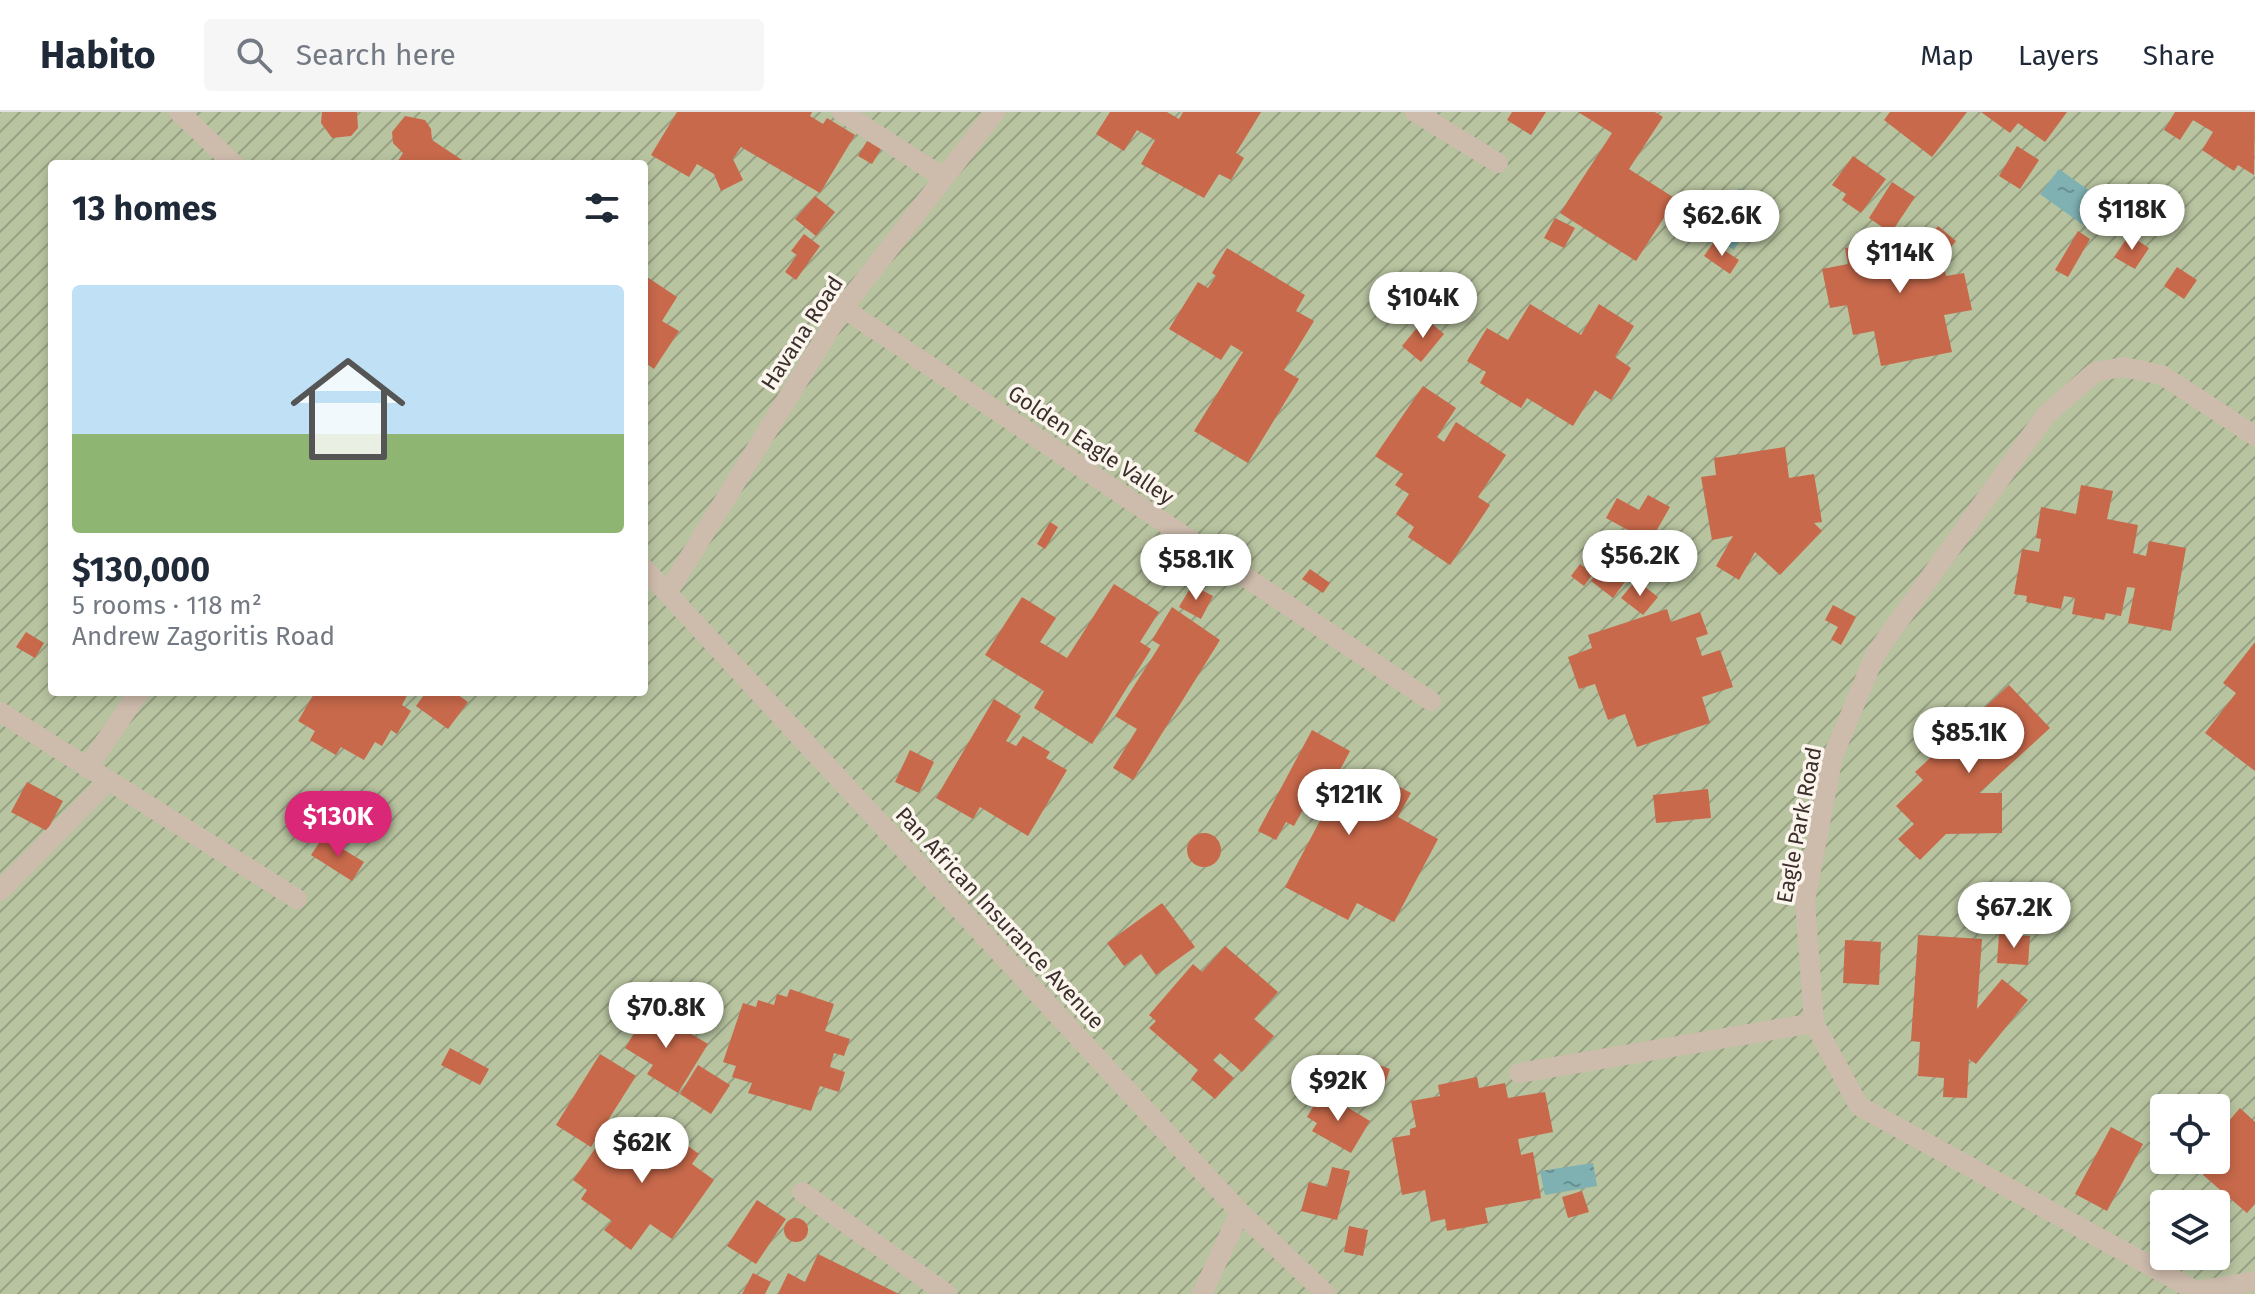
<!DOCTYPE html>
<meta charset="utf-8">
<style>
body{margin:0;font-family:"Fira Sans",sans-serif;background:#f6f6f7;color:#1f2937;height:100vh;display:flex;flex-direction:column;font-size:30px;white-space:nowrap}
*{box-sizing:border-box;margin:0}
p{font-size:26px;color:#747a83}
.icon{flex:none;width:44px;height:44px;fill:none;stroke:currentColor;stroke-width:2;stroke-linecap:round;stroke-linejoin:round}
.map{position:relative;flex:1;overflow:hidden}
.details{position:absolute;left:48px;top:48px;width:600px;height:536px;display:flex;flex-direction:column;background:#fff;border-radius:8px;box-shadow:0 4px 12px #0003}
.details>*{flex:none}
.tools{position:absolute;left:2150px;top:982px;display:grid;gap:16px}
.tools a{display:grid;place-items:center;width:80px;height:80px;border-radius:8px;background:#fff;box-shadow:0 4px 12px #0003;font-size:40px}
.price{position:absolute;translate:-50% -68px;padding:0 18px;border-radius:28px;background:#fff;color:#222;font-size:26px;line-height:52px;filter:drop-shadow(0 2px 4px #0008)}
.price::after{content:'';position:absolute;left:50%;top:48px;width:24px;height:18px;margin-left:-12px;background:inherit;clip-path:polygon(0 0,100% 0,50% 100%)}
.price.selected{background:#db2777;color:#fff}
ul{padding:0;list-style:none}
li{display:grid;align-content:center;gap:16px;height:424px;padding:0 24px}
li span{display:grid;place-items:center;height:248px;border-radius:8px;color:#555}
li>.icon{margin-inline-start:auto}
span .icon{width:144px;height:144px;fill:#fffc;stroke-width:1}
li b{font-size:34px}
h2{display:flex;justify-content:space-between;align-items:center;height:96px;padding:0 24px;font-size:34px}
header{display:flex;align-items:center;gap:48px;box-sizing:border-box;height:112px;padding:0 40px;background:#fff;border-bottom:2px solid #e0e1e3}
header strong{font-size:38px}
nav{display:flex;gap:44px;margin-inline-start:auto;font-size:28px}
.search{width:560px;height:72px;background:#f6f6f7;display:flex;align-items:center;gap:20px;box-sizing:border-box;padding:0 28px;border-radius:8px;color:#747a83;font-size:30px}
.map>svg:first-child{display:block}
.garden{fill:url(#garden-furrows);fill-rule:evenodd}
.water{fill:url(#water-ripples)}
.building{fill:#c8694b}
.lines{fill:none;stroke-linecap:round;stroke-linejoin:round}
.minor{stroke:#cdbbac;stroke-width:20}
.labels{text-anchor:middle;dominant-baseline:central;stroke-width:7;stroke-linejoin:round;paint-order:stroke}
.street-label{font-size:22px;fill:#3b302b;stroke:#fbf5ee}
</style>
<header>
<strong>Habito</strong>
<div class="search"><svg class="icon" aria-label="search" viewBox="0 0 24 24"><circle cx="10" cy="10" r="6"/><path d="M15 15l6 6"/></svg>Search here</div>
<nav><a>Map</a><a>Layers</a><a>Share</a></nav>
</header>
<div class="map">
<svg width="2255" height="1182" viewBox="0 0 2255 1182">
<defs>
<pattern id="garden-furrows" width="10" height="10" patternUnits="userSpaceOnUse" patternTransform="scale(2)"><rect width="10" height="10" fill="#b8c4a0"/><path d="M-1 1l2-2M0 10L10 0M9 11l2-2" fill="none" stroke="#97a083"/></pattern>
<pattern id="water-ripples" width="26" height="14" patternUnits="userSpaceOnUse" patternTransform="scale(2)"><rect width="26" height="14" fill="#7fb0b2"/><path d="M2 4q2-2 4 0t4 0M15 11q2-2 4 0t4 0" fill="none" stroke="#699091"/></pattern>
</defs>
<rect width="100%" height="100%" fill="#f4ebe1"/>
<path class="garden" d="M0 0H2237L2255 12V1182H0ZM52 52H644V580H52ZM2164 996H2216V1048H2164ZM2164 1092H2216V1144H2164Z"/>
<path class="water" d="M2059 57 2108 92 2090 118 2040 82Z
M1739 76 1764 92 1734 138 1709 122Z
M1593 1051 1597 1074 1545 1083 1540 1059Z"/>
<path class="building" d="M322 0H357L358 16 351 24 332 26 321 11Z
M677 0H812L810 4 823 12 827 6 855 23 820 81 741 35 733 47 743 68 721 79 714 62 697 52 689 65 651 43Z
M1110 0H1167L1179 7 1183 0H1261L1236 41 1244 46 1231 68 1219 62 1204 86 1141 52 1155 28 1137 18 1124 39 1096 22Z
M1512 0H1546L1531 23 1507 8Z
M1578 0H1655L1663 5 1629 57 1676 87 1636 149 1560 101 1612 21Z
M1890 0H1967L1932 45 1884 8Z
M1981 0H2067L2045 30 2018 11 2010 21Z
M2175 0H2255L2254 63 2238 53 2234 59 2202 38 2213 20 2193 8 2180 28 2164 18Z
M405 4 425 8 431 17 432 28 468 52H396L403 41 393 31 392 20Z
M867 29 881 37 872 52 858 44Z
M2017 34 2039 48 2020 77 1999 64Z
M1853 44 1886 67 1861 101 1842 88 1846 82 1832 73Z
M1892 70 1915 85 1891 121 1869 106Z
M815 84 835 100 816 124 795 107Z
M1555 106 1575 116 1564 136 1544 126Z
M1938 114 1956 129 1942 146 1946 164 1964 161 1972 198 1944 203 1952 240 1881 254 1874 219 1853 223 1847 193 1830 196 1822 157 1848 152 1845 136 1915 122 1919 137Z
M2078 119 2090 127 2068 165 2055 158Z
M804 122 820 134 796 168 785 160 797 143 791 139Z
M2129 123 2149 136 2135 157 2114 145Z
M1713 131 1739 148 1730 162 1704 144Z
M1227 136 1305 183 1296 199 1314 209 1284 258 1299 267 1248 351 1194 319 1243 240 1231 233 1221 248 1169 217 1198 170 1208 176 1216 164 1212 161Z
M2177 155 2197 168 2184 187 2164 174Z
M644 163 677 185 662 209 679 219 654 257 644 250Z
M1530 192 1581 223 1599 192 1634 214 1615 245 1631 256 1611 288 1595 278 1573 314 1527 286 1521 296 1480 271 1486 260 1467 249 1487 216 1508 228Z
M1425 206 1444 222 1421 250 1402 234Z
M1423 274 1456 296 1437 325 1444 330 1456 310 1506 343 1478 385 1490 393 1450 453 1408 425 1414 415 1396 402 1409 382 1395 373 1403 362 1375 344Z
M1785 335 1789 366 1814 362 1822 410 1814 411 1822 419 1780 463 1755 440 1739 468 1716 454 1733 424 1712 428 1701 365 1716 363 1714 346Z
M2081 373 2113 379 2107 407 2138 413 2133 441 2146 444 2149 429 2186 436 2171 519 2128 511 2135 476 2127 475 2121 504 2106 501 2104 508 2072 502 2075 486 2064 484 2061 497 2026 490 2027 484 2014 482 2022 437 2039 440 2041 427 2036 426 2041 395 2076 402Z
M1648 383 1670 395 1650 430 1606 406 1617 386 1639 398Z
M1050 410 1058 415 1045 437 1037 432Z
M1599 428 1635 456 1613 486 1591 469 1598 461 1582 449Z
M1580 452 1593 462 1584 474 1571 464Z
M1310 457 1330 471 1323 481 1302 467Z
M1636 468 1658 485 1643 503 1621 486Z
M1114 472 1159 500 1140 530 1151 537 1092 632 1034 596 1044 579 985 543 1022 485 1056 506 1040 530 1067 546Z
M1192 473 1213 484 1201 507 1179 495Z
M1833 493 1856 505 1841 533 1831 527 1838 515 1825 508Z
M1172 495 1220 528 1133 668 1113 656 1137 617 1115 604 1160 533 1152 528Z
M1667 497 1671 510 1700 500 1708 522 1696 526 1702 544 1720 538 1733 575 1702 585 1710 611 1637 635 1625 602 1608 608 1595 572 1579 577 1568 545 1592 536 1588 523Z
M26 520 44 531 35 546 16 535Z
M2255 530V659L2205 621 2236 581 2223 571Z
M2009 573 2050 616 1979 681H2002V721L1946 722 1920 748 1898 727 1914 712 1896 694 1923 668 1915 660Z
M315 580H409L402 593 411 599 397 622 391 618 382 634 375 630 364 648 341 635 336 643 310 628 315 619 298 609Z
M426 580H454L468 590 448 617 416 594Z
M994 587 1021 604 1006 629 1016 634 1023 624 1050 640 1046 646 1067 658 1028 724 980 695 973 707 936 686Z
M1312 618 1350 639 1332 673 1370 692 1383 666 1411 681 1398 705 1438 727 1394 810 1357 791 1348 808 1285 775 1325 699 1307 690 1294 714 1286 710 1276 728 1258 719Z
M910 638 934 650 919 681 895 670Z
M27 670 63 689 47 719 11 700Z
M1708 677 1711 706 1656 711 1653 683Z
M1187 738a17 17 0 1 1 34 0a17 17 0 1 1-34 0Z
M323 725 364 750 352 769 311 743Z
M1162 791 1195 835 1156 863 1141 842 1124 854 1107 831Z
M1999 822 2030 824 2028 853 1997 851Z
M1918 823 1982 827 1977 897 2002 867 2028 888 1976 952 1969 947 1967 986 1943 985 1944 966 1918 964 1920 930 1911 929Z
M1845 828 1881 830 1879 873 1843 871Z
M1225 834 1278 880 1254 907 1274 924 1242 960 1220 941 1213 948 1234 966 1215 987 1191 967 1198 958 1149 916 1156 909 1149 903 1193 852 1202 860Z
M790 877 834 892 825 919 850 927 844 944 834 941 830 955 845 960 839 980 820 974 811 999 748 981 752 971 732 965 736 954 723 950 743 891 756 895 758 888 774 893 777 882 787 885Z
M649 897 708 932 678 981 647 962 653 953 625 936Z
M450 936 489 957 480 973 441 953Z
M600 942 636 964 591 1035 556 1013Z
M698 953 730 973 711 1002 680 982Z
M1379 953 1390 957 1382 980 1371 976Z
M1477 965 1479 976 1505 971 1508 986 1545 980 1553 1020 1518 1027 1521 1043 1533 1040 1541 1086 1485 1096 1488 1111 1447 1119 1445 1107 1431 1110 1425 1078 1402 1083 1392 1026 1410 1023V1017L1416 1015 1411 989 1440 984 1438 973Z
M1322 980 1370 1009 1351 1041 1312 1019 1317 1011 1307 1005Z
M2209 982 2210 996H2164V1048H2196V1057L2162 1060 2156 991 2179 989V984Z
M2240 996 2255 1010V1092L2247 1101 2203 1063 2216 1049V1024Z
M2111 1015 2143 1032 2107 1099 2075 1082Z
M609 1017 631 1032 639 1021 663 1038 673 1023 699 1042 692 1052 714 1068 672 1127 650 1112 631 1138 604 1118 612 1109 581 1087 587 1078 573 1068Z
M1332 1055 1350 1059 1337 1108 1301 1099 1309 1070 1327 1075Z
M1582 1079 1589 1100 1568 1106 1562 1085Z
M757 1088 786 1107 756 1152 727 1134Z
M784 1118a12 12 0 1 1 24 0a12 12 0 1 1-24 0Z
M1349 1114 1368 1118 1363 1144 1344 1140Z
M818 1142 899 1182H778L788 1161 805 1170Z
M753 1161 771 1170 765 1182H742Z"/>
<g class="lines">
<path class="minor" d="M179 0 234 52
M842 0 944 66
M1415 0 1498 51
M843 196 1431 589
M2255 324 2162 263 2123 255 2095 260 2045 304 1876 541 1833 644 1805 789 1814 911 1859 994 2196 1179 2255 1169
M644 456 1240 1100 1326 1182
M668 480 843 196 995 0
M0 600 297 787
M87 656 139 580
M0 779 108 669
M1519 961 1814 911
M802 1080 947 1182
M1202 1182 1240 1100"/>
</g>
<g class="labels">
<g class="street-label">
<text transform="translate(802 221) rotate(-57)">Havana Road</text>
<text transform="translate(1091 333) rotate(34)">Golden Eagle Valley</text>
<text transform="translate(1799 713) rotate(-79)">Eagle Park Road</text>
<text transform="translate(1000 806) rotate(47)">Pan African Insurance Avenue</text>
</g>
</g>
</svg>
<div class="tools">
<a><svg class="icon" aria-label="locate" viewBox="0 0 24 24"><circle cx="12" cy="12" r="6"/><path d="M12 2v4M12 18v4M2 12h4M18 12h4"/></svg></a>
<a><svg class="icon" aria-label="layers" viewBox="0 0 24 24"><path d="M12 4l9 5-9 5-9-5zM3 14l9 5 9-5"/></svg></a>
</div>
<b class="price" style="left:2132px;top:140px">$118K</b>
<b class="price" style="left:1722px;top:146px">$62.6K</b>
<b class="price" style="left:1900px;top:183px">$114K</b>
<b class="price" style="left:1423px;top:228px">$104K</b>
<b class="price" style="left:1640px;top:486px">$56.2K</b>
<b class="price" style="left:1196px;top:490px">$58.1K</b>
<b class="price" style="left:1969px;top:663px">$85.1K</b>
<b class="price" style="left:1349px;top:725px">$121K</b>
<b class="price selected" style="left:338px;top:747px">$130K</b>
<b class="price" style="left:2014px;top:838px">$67.2K</b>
<b class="price" style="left:666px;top:938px">$70.8K</b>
<b class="price" style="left:1338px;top:1011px">$92K</b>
<b class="price" style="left:642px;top:1073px">$62K</b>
<section class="details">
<h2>13 homes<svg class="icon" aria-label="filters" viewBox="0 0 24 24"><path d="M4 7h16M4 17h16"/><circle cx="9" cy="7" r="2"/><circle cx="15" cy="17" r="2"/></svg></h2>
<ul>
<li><span style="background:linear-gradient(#bfe0f5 60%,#8fb573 0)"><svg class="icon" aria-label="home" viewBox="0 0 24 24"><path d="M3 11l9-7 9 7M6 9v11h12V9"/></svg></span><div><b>$130,000</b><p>5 rooms · 118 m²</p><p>Andrew Zagoritis Road</p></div></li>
</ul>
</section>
</div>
